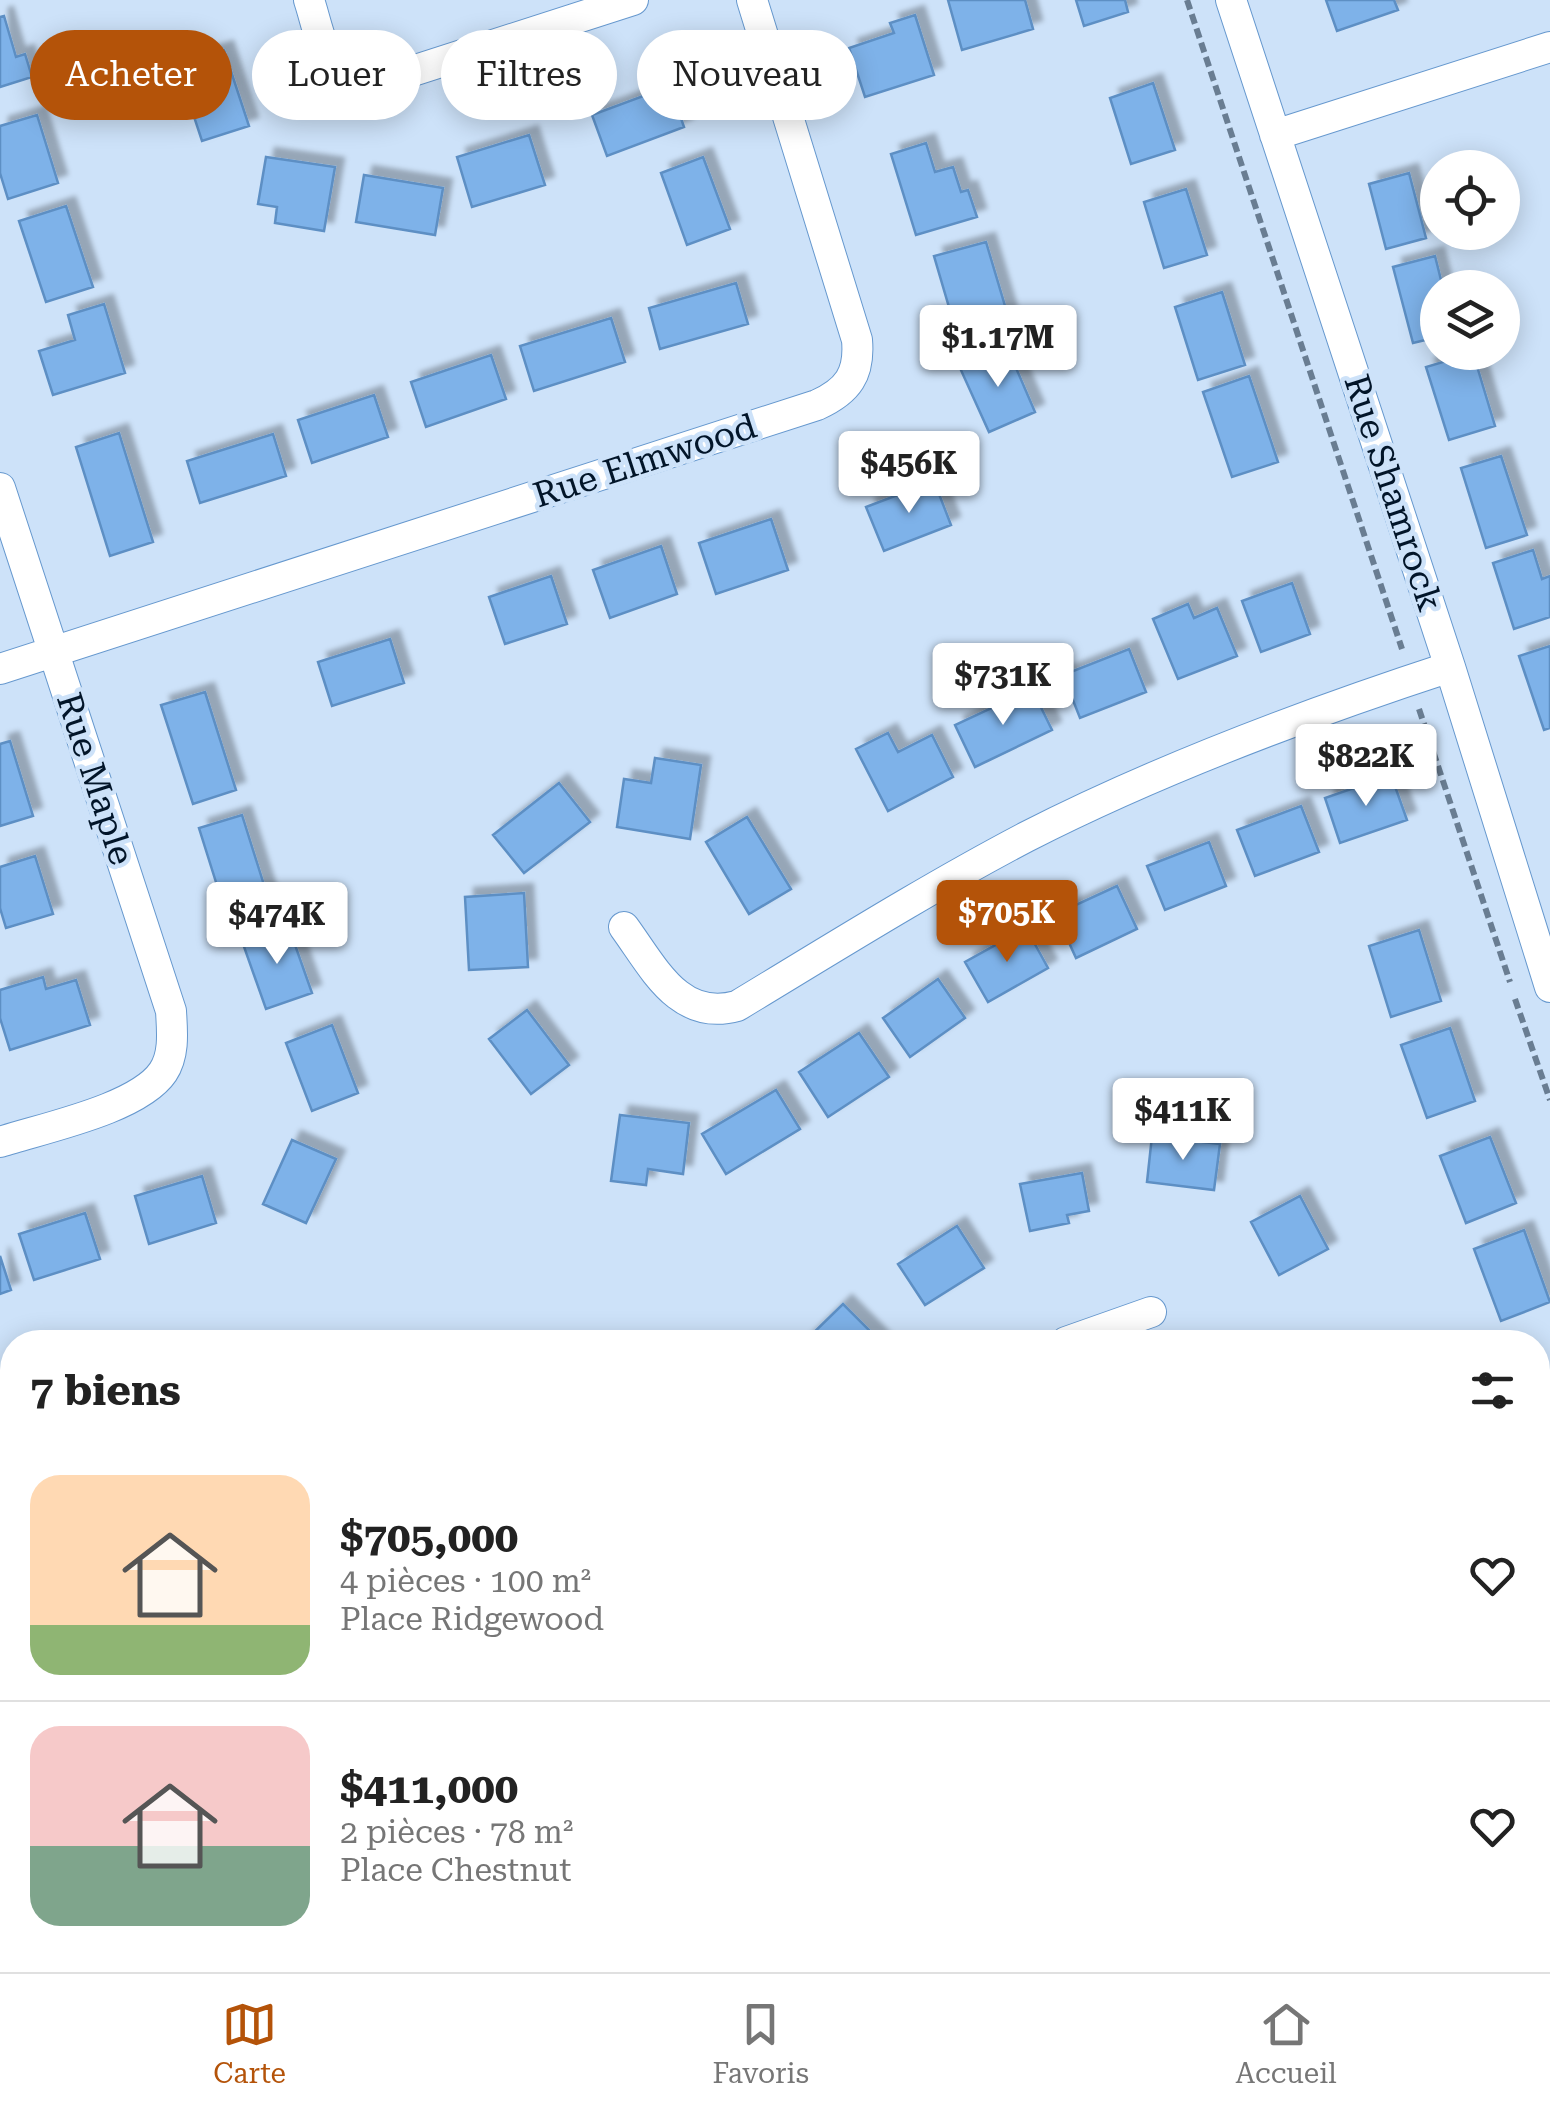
<!DOCTYPE html>
<html lang="fr">
<meta charset="utf-8">
<style>
body{margin:0;font-family:"Roboto Serif",serif;background:#f2f2f2;color:#222;height:100vh;display:flex;flex-direction:column;font-size:38px;white-space:nowrap}
*{box-sizing:border-box;margin:0}
p{font-size:32px;color:#767676}
.icon{flex:none;width:55px;height:55px;fill:none;stroke:currentColor;stroke-width:2;stroke-linecap:round;stroke-linejoin:round}
.map{position:relative;flex:1;overflow:hidden}
.drawer{position:absolute;left:0px;top:1330px;width:1550px;height:642px;display:flex;flex-direction:column;background:#fff;border-radius:40px 40px 0 0;box-shadow:0 5px 25px #0003}
.drawer>*{flex:none}
.banner{position:absolute;left:30px;top:30px;width:1000px;height:90px;display:flex;gap:20px}
.buttons{position:absolute;left:1420px;top:150px;display:grid;gap:20px}
.buttons a{display:grid;place-items:center;width:100px;height:100px;border-radius:50%;background:#fff;box-shadow:0 5px 25px #0003;font-size:50px}
.price{position:absolute;translate:-50% -85px;padding:0 22px;border-radius:10px;background:#fff;color:#222;font-size:32px;line-height:65px;filter:drop-shadow(0 2px 5px #0008)}
.price::after{content:'';position:absolute;left:50%;top:60px;width:30px;height:22px;margin-left:-15px;background:inherit;clip-path:polygon(0 0,100% 0,50% 100%)}
.price.selected{background:#b45309;color:#fff}
ul{padding:0;list-style:none}
li{display:flex;align-items:center;gap:30px;height:250px;padding:0 30px}
li+li{border-top:2px solid #e0e0e0}
li span{display:grid;place-items:center;flex:none;width:280px;height:200px;border-radius:30px;color:#555}
li>.icon{margin-inline-start:auto}
span .icon{width:120px;height:120px;fill:#fffc;stroke-width:1}
li b{font-size:42px}
h2{display:flex;justify-content:space-between;align-items:center;height:120px;padding:0 30px;font-size:42px}
.tag{padding:0 35px;border-radius:45px;background:#fff;box-shadow:0 5px 25px #0003;font-size:35px;line-height:90px}
.tag.selected{background:#b45309;color:#fff}
.dock{display:flex;justify-content:space-around;align-items:center;height:140px;border-top:2px solid #e0e0e0;background:#fff;font-size:28px;color:#767676}
.dock a{display:grid;justify-items:center;gap:5px}
.dock .selected{color:#b45309}
.map>svg:first-child{display:block}
.building{fill:#7eb2e9;stroke:#5d8fc4;stroke-width:2.5;filter:url(#shadow)}
.lines{fill:none;stroke-linecap:round;stroke-linejoin:round}
.minor-casing{stroke:#6698ce;stroke-width:32}
.tertiary-casing{stroke:#6698ce;stroke-width:40}
.path{stroke:#697d92;stroke-width:6;stroke-dasharray:10 5;stroke-linecap:butt}
.minor{stroke:#fff;stroke-width:30}
.tertiary{stroke:#fff;stroke-width:38}
.labels{text-anchor:middle;dominant-baseline:central;stroke-width:9;stroke-linejoin:round;paint-order:stroke}
.street-label{font-size:35px;fill:#021529;stroke:#cde2f9}
</style>
<div class="map">
<svg width="1550" height="1972" viewBox="0 0 1550 1972">
<defs>
<filter id="shadow"><feDropShadow dx="9" dy="-9" stdDeviation="2.5" flood-color="#0004"/></filter>
</defs>
<rect width="100%" height="100%" fill="#cde2f9"/>
<path class="building" d="M948 0H1025L1033 29 962 50Z
M1076 0H1125L1128 12 1084 26Z
M1326 0H1394L1398 10 1337 31Z
M915 15 934 75 865 97 849 48 894 33 890 23Z
M4 16 16 57 25 54 32 77 0 87V17Z
M224 50 249 126 202 141 177 65Z
M1153 83 1175 150 1131 164 1110 98Z
M670 86 684 127 607 156 592 115Z
M37 115 58 183 8 199 0 173V126Z
M529 135 545 185 472 207 457 157Z
M926 143 935 172 953 167 961 192 968 190 977 217 916 235 891 154Z
M266 157 335 167 324 231 275 223 277 207 258 204Z
M703 157 730 229 687 245 661 173Z
M1409 173 1426 238 1386 249 1369 184Z
M364 175 443 188 435 235 356 222Z
M1186 189 1207 255 1164 268 1144 202Z
M66 206 93 287 46 302 19 221Z
M986 242 1008 316 956 331 934 256Z
M1435 256 1443 288H1438V337L1413 343 1393 267Z
M736 283 748 324 660 349 649 308Z
M1222 292 1245 365 1198 380 1175 307Z
M104 304 125 373 53 395 39 351 75 340 68 315Z
M611 318 625 362 534 391 520 346Z
M1007 347 1035 412 989 432 960 368Z
M1473 353 1495 426 1449 440 1426 367Z
M491 355 506 399 426 427 411 382Z
M1249 376 1278 462 1232 477 1203 392Z
M374 395 388 437 312 463 298 420Z
M119 433 153 542 110 556 76 447Z
M273 434 286 476 200 503 187 461Z
M1501 456 1527 535 1486 548 1461 468Z
M934 481 951 525 884 551 866 507Z
M771 519 788 570 716 594 699 543Z
M661 546 677 594 610 618 593 570Z
M1533 550 1542 579 1550 576V617L1514 629 1493 563Z
M551 576 567 624 505 644 489 597Z
M1292 583 1310 634 1261 652 1242 601Z
M1188 604 1194 618 1217 608 1237 656 1178 679 1153 619Z
M390 639 404 683 332 706 318 662Z
M1550 646V728L1544 730 1519 656Z
M1129 649 1146 692 1080 718 1063 675Z
M1032 689 1052 730 975 767 955 725Z
M205 692 236 790 193 804 161 705Z
M888 733 898 752 932 735 953 777 888 811 856 749Z
M10 741 33 816 0 826V744Z
M655 758 701 765 690 839 617 827 624 779 651 783Z
M1391 775 1407 820 1340 843 1325 798Z
M559 783 590 822 524 873 493 835Z
M1301 806 1319 852 1255 876 1237 830Z
M242 815 269 901 226 914 199 828Z
M747 817 791 889 749 914 706 842Z
M1209 842 1226 886 1165 910 1147 866Z
M35 856 53 914 6 928 0 908V867Z
M1117 886 1137 929 1076 958 1056 914Z
M524 893 528 967 469 970 465 897Z
M288 925 312 993 266 1009 242 941Z
M1026 928 1048 968 988 1002 965 962Z
M1419 930 1441 1001 1391 1017 1369 946Z
M43 977 46 989 76 980 90 1025 10 1050 0 1018V990Z
M938 979 965 1018 910 1057 883 1018Z
M527 1010 569 1065 531 1094 489 1039Z
M332 1025 358 1093 312 1111 286 1043Z
M1450 1028 1475 1101 1427 1118 1401 1045Z
M859 1033 889 1077 828 1117 799 1072Z
M776 1090 800 1129 726 1174 702 1134Z
M620 1115 689 1123 683 1174 648 1169 646 1185 611 1181Z
M1152 1136 1220 1144 1214 1190 1147 1182Z
M1490 1137 1516 1203 1466 1223 1440 1156Z
M292 1140 336 1159 306 1223 263 1204Z
M1082 1173 1089 1211 1067 1215 1069 1223 1030 1231 1020 1184Z
M202 1176 216 1223 149 1244 135 1196Z
M1300 1196 1328 1249 1279 1275 1251 1222Z
M85 1213 100 1259 34 1280 19 1234Z
M957 1226 984 1268 925 1305 898 1264Z
M1524 1230 1550 1302 1501 1321 1474 1249Z
M0 1256 11 1290 0 1294Z
M843 1304 881 1342H804Z
M1538 1456 1550 1476V1506L1538 1514Z
M1550 1822V1869L1538 1850V1830Z
M12 1924V1960H27L31 1972H0V1929Z
M136 1960H158L164 1972H112Z
M572 1960H678L682 1972H576Z"/>
<g class="lines">
<defs>
<path id="minor" d="M309 0C320 33 325 82 366 86L633 0
M1231 0 1450 667 1550 987
M1275 135 1550 47
M0 488 171 1011C172 1030 175 1054 163 1072 138 1109 43 1128 0 1142
M0 669 817 405C848 391 860 374 857 340L752 0
M624 927C654 968 679 1022 737 1006 833 948 927 889 1026 837 1161 768 1306 714 1450 667
M1066 1342 1151 1312
M0 1612 12 1608
M483 1960 487 1972
M1347 1960 1354 1972"/>
<path id="tertiary" d="M1538 1666 1550 1659
M974 1972 1001 1960"/>
</defs>
<use href="#minor" class="minor-casing"/>
<use href="#tertiary" class="tertiary-casing"/>
<path class="path" d="M1187 0 1402 649
M1419 709 1510 982
M1515 999 1550 1100"/>
<use href="#minor" class="minor"/>
<use href="#tertiary" class="tertiary"/>
</g>
<g class="labels">
<g class="street-label">
<text transform="translate(645 461) rotate(-18)">Rue Elmwood</text>
<text transform="translate(1393 493) rotate(72)">Rue Shamrock</text>
<text transform="translate(95 779) rotate(72)">Rue Maple</text>
</g>
</g>
</svg>
<div class="buttons">
<a><svg class="icon" aria-label="locate" viewBox="0 0 24 24"><circle cx="12" cy="12" r="6"/><path d="M12 2v4M12 18v4M2 12h4M18 12h4"/></svg></a>
<a><svg class="icon" aria-label="layers" viewBox="0 0 24 24"><path d="M12 4l9 5-9 5-9-5zM3 14l9 5 9-5"/></svg></a>
</div>
<b class="price" style="left:998px;top:390px">$1.17M</b>
<b class="price" style="left:909px;top:516px">$456K</b>
<b class="price" style="left:1003px;top:728px">$731K</b>
<b class="price" style="left:1366px;top:809px">$822K</b>
<b class="price selected" style="left:1007px;top:965px">$705K</b>
<b class="price" style="left:277px;top:967px">$474K</b>
<b class="price" style="left:1183px;top:1163px">$411K</b>
<div class="banner">
<a class="tag selected">Acheter</a>
<a class="tag">Louer</a>
<a class="tag">Filtres</a>
<a class="tag">Nouveau</a>
</div>
<section class="drawer">
<h2>7 biens<svg class="icon" aria-label="filters" viewBox="0 0 24 24"><path d="M4 7h16M4 17h16"/><circle cx="9" cy="7" r="2"/><circle cx="15" cy="17" r="2"/></svg></h2>
<ul>
<li><span style="background:linear-gradient(#ffd9b3 75%,#8fb573 0)"><svg class="icon" aria-label="home" viewBox="0 0 24 24"><path d="M3 11l9-7 9 7M6 9v11h12V9"/></svg></span><div><b>$705,000</b><p>4 pièces · 100 m²</p><p>Place Ridgewood</p></div><svg class="icon" aria-label="heart" viewBox="0 0 24 24"><path d="M12 20l-8-8c-3-5 5-10 8-4 3-6 11-1 8 4z"/></svg></li>
<li><span style="background:linear-gradient(#f6c9c9 60%,#7fa58c 0)"><svg class="icon" aria-label="home" viewBox="0 0 24 24"><path d="M3 11l9-7 9 7M6 9v11h12V9"/></svg></span><div><b>$411,000</b><p>2 pièces · 78 m²</p><p>Place Chestnut</p></div><svg class="icon" aria-label="heart" viewBox="0 0 24 24"><path d="M12 20l-8-8c-3-5 5-10 8-4 3-6 11-1 8 4z"/></svg></li>
</ul>
</section>
</div>
<nav class="dock">
<a class="selected"><svg class="icon" aria-label="map" viewBox="0 0 24 24"><path d="M3 6l6-2 6 2 6-2v14l-6 2-6-2-6 2zM9 4v14M15 6v14"/></svg>Carte</a>
<a><svg class="icon" aria-label="saved" viewBox="0 0 24 24"><path d="M7 4h10v16l-5-4-5 4z"/></svg>Favoris</a>
<a><svg class="icon" aria-label="home" viewBox="0 0 24 24"><path d="M3 11l9-7 9 7M6 9v11h12V9"/></svg>Accueil</a>
</nav>
